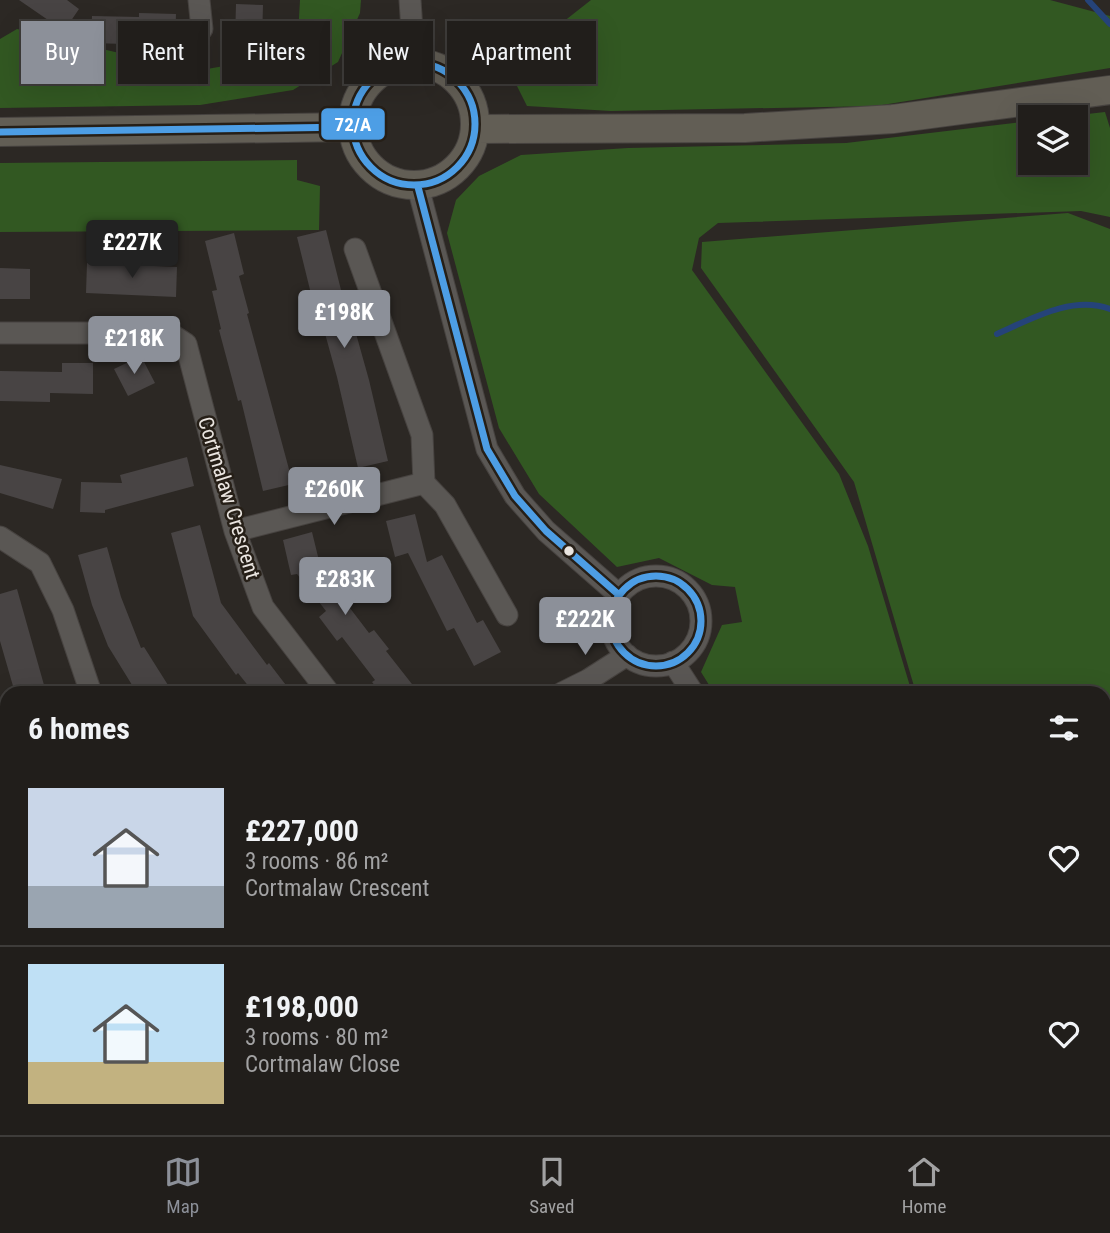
<!DOCTYPE html>
<meta charset="utf-8">
<style>
body{margin:0;font-family:"Roboto Condensed",sans-serif;background:#292724;color:#f1f3f6;height:100vh;display:flex;flex-direction:column;font-size:26px;white-space:nowrap}
*{box-sizing:border-box;margin:0}
p{font-size:23px;color:#a2a2a3}
.icon{flex:none;width:38px;height:38px;fill:none;stroke:currentColor;stroke-width:2;stroke-linecap:round;stroke-linejoin:round}
.map{position:relative;flex:1;overflow:hidden}
.details{position:absolute;left:0px;top:686px;width:1111px;height:450px;display:flex;flex-direction:column;background:#211e1b;border-radius:21px 21px 0 0;box-shadow:0 7px 28px #0002,0 0 0 2px #3e3c3a}
.details>*{flex:none}
.guide{position:absolute;left:21px;top:21px;width:700px;height:63px;display:flex;gap:14px}
.fabs{position:absolute;left:1018px;top:105px;display:grid;gap:14px}
.fabs a{display:grid;place-items:center;width:70px;height:70px;border-radius:0px;background:#211e1b;box-shadow:0 7px 28px #0002,0 0 0 2px #3e3c3a;font-size:35px}
.price{position:absolute;translate:-50% -60px;padding:0 16px;border-radius:7px;background:#8c9099;color:#fff;font-size:23px;line-height:46px;filter:drop-shadow(0 2px 4px #0008)}
.price::after{content:'';position:absolute;left:50%;top:42px;width:21px;height:16px;margin-left:-10px;background:inherit;clip-path:polygon(0 0,100% 0,50% 100%)}
.price.selected{background:#222;color:#fff}
ul{padding:0;list-style:none}
li{display:flex;align-items:center;gap:21px;height:175px;padding:0 28px}
li+li{border-top:2px solid #3e3c3a}
li span{display:grid;place-items:center;flex:none;width:196px;height:140px;border-radius:0px;color:#555}
li>.icon{margin-inline-start:auto}
span .icon{width:84px;height:84px;fill:#fffc;stroke-width:1}
li b{font-size:30px}
h2{display:flex;justify-content:space-between;align-items:center;height:84px;padding:0 28px;font-size:30px}
.pill{padding:0 24px;border-radius:0px;background:#211e1b;box-shadow:0 7px 28px #0002,0 0 0 2px #3e3c3a;font-size:24px;line-height:63px}
.pill.selected{background:#8c9099;color:#fff}
.dock{display:flex;justify-content:space-around;align-items:center;height:98px;border-top:2px solid #3e3c3a;background:#211e1b;font-size:19px;color:#a2a2a3}
.dock a{display:grid;justify-items:center;gap:4px}
.dock .selected{color:#8c9099}
.map>svg:first-child{display:block}
.green{fill:#325822}
.lines{fill:none;stroke-linecap:round;stroke-linejoin:round}
.stream{stroke:#254379;stroke-width:6}
.building{fill:#484444}
.minor-casing{stroke:#474340;stroke-width:23}
.major-casing{stroke:#474340;stroke-width:30}
.minor{stroke:#5a5754;stroke-width:21}
.major{stroke:#625e55;stroke-width:28}
.bus-1-casing{stroke:#261f17;stroke-width:12}
.bus-1{stroke:#4d9ee5;stroke-width:7}
.bus-dot{fill:#eae5e0;stroke:#261f17;stroke-width:2.5}
.labels{text-anchor:middle;dominant-baseline:central;stroke-width:5;stroke-linejoin:round;paint-order:stroke}
.street-label{font-size:21px;fill:#eae5e0;stroke:#261f17}
.line-badge{stroke:#261f17;stroke-width:2.5}
.badge-label{font-size:19px;text-anchor:middle;font-weight:bold;fill:#fff}
</style>
<div class="map">
<svg width="1110" height="1135" viewBox="0 0 1110 1135">
<rect width="100%" height="100%" fill="#2c2824"/>
<path class="green" d="M300 0H361L360 13 338 62 293 90 200 105 0 108V39L17 29 196 71 297 53Z
M591 0H1050L1110 16V68L876 106 611 111 527 106 507 66Z
M1105 112 1110 128V217L1081 211 718 223 699 238 692 270 839 474 868 546 912 693H714L701 672 722 625 742 622 735 587 712 585 659 558 617 567 539 494 499 428 447 233 456 200 479 176 521 155 628 148 846 143 1031 121V163H1076V117H1061Z
M297 160V180L320 186 319 230 0 232V163Z
M1068 213 1110 229V1135H963L962 1129H1104V693H916L854 482 701 268 702 242Z
M15 1129H99L96 1135H15Z
M531 1129H727L728 1135H531Z
M829 1129H954L955 1135H829Z"/>
<g class="lines">
<path class="stream" d="M1088 0 1110 24
M997 334C1031 319 1072 295 1110 309"/>
</g>
<path class="building" d="M19 0H67L79 9 64 31Z
M236 4 263 5 262 41 235 40Z
M139 13 176 14 175 42 125 41V44L91 43 92 16 139 17Z
M326 230 345 306 348 305 369 380 388 461 358 468 337 377 316 301 313 302 297 237Z
M234 233 244 274 239 276 249 313 247 314 293 484 263 491 241 400 238 401 219 330 221 329 212 291 217 290 205 241Z
M87 263 177 267 176 297 86 293Z
M0 268 30 269V299H0Z
M141 356 155 383 128 396 114 369Z
M62 363H93V394L50 393V402L0 401V371L62 372Z
M187 457 194 486 105 510V513L80 512 81 482 122 483 120 475Z
M0 465 62 479 53 509 0 493Z
M415 514 427 562 442 555 477 623 483 620 501 652 474 666 454 628 447 631 408 553 395 557 386 521Z
M200 525 221 603 267 665 269 663 292 693H254L238 673 236 675 193 616 171 533Z
M312 532 323 577 332 570 347 589 340 595 369 633 374 630 389 649 386 651 419 693H381L372 682 375 680 342 637 337 641 319 617 326 611 297 574 291 575 283 540Z
M107 547 121 597 141 648 144 647 173 693H137L108 646 92 605 78 555Z
M17 589 44 685 18 693H15L0 641V594Z"/>
<g class="lines">
<defs>
<path id="minor" d="M199 0 202 29
M410 0 414 61
M418 187 487 449 515 496 546 531 619 595
M355 249 422 435 424 483 445 505 507 615
M0 333H169L186 344 235 531 263 607 329 693
M235 531 424 483
M0 537 40 563 63 610 91 693
M611 621a45 45 0 1 1 90 0a45 45 0 1 1-90 0Z
M673 662 693 693
M562 693 588 680 627 655
M0 715H7
M512 1129V1135
M816 1129 817 1135
M116 1135 119 1129
M317 1135V1129"/>
<path id="major" d="M353 124a61 61 0 1 1 122 0a61 61 0 1 1-122 0Z
M476 129 745 128 893 119 1110 90
M0 132 351 127"/>
</defs>
<use href="#minor" class="minor-casing"/>
<use href="#major" class="major-casing"/>
<use href="#minor" class="minor"/>
<use href="#major" class="major"/>
<defs>
<path id="bus-1" d="M353 124a61 61 0 1 1 122 0a61 61 0 1 1-122 0Z
M0 132 351 127
M418 187 487 449 515 496 546 531 619 595
M611 621a45 45 0 1 1 90 0a45 45 0 1 1-90 0Z"/>
</defs>
<use href="#bus-1" class="bus-1-casing"/>
<use href="#bus-1" class="bus-1"/>
</g>
<circle class="bus-dot" cx="569" cy="551" r="6"/>
<g class="labels">
<g class="street-label">
<text transform="translate(229 498) rotate(73)">Cortmalaw Crescent</text>
</g>
</g>
<rect class="line-badge" x="320" y="107" width="66" height="34" rx="7" fill="#4d9ee5"/>
<g class="badge-label">
<text x="353" y="131">72/A</text>
</g>
</svg>
<div class="fabs">
<a><svg class="icon" aria-label="layers" viewBox="0 0 24 24"><path d="M12 4l9 5-9 5-9-5zM3 14l9 5 9-5"/></svg></a>
</div>
<b class="price selected" style="left:132px;top:280px">£227K</b>
<b class="price" style="left:344px;top:350px">£198K</b>
<b class="price" style="left:134px;top:376px">£218K</b>
<b class="price" style="left:334px;top:527px">£260K</b>
<b class="price" style="left:345px;top:617px">£283K</b>
<b class="price" style="left:585px;top:657px">£222K</b>
<div class="guide">
<a class="pill selected">Buy</a>
<a class="pill">Rent</a>
<a class="pill">Filters</a>
<a class="pill">New</a>
<a class="pill">Apartment</a>
</div>
<section class="details">
<h2>6 homes<svg class="icon" aria-label="filters" viewBox="0 0 24 24"><path d="M4 7h16M4 17h16"/><circle cx="9" cy="7" r="2"/><circle cx="15" cy="17" r="2"/></svg></h2>
<ul>
<li><span style="background:linear-gradient(#c9d6e8 70%,#9aa5b1 0)"><svg class="icon" aria-label="home" viewBox="0 0 24 24"><path d="M3 11l9-7 9 7M6 9v11h12V9"/></svg></span><div><b>£227,000</b><p>3 rooms · 86 m²</p><p>Cortmalaw Crescent</p></div><svg class="icon" aria-label="heart" viewBox="0 0 24 24"><path d="M12 20l-8-8c-3-5 5-10 8-4 3-6 11-1 8 4z"/></svg></li>
<li><span style="background:linear-gradient(#bfe0f5 70%,#c2b280 0)"><svg class="icon" aria-label="home" viewBox="0 0 24 24"><path d="M3 11l9-7 9 7M6 9v11h12V9"/></svg></span><div><b>£198,000</b><p>3 rooms · 80 m²</p><p>Cortmalaw Close</p></div><svg class="icon" aria-label="heart" viewBox="0 0 24 24"><path d="M12 20l-8-8c-3-5 5-10 8-4 3-6 11-1 8 4z"/></svg></li>
</ul>
</section>
</div>
<nav class="dock">
<a class="selected"><svg class="icon" aria-label="map" viewBox="0 0 24 24"><path d="M3 6l6-2 6 2 6-2v14l-6 2-6-2-6 2zM9 4v14M15 6v14"/></svg>Map</a>
<a><svg class="icon" aria-label="saved" viewBox="0 0 24 24"><path d="M7 4h10v16l-5-4-5 4z"/></svg>Saved</a>
<a><svg class="icon" aria-label="home" viewBox="0 0 24 24"><path d="M3 11l9-7 9 7M6 9v11h12V9"/></svg>Home</a>
</nav>
